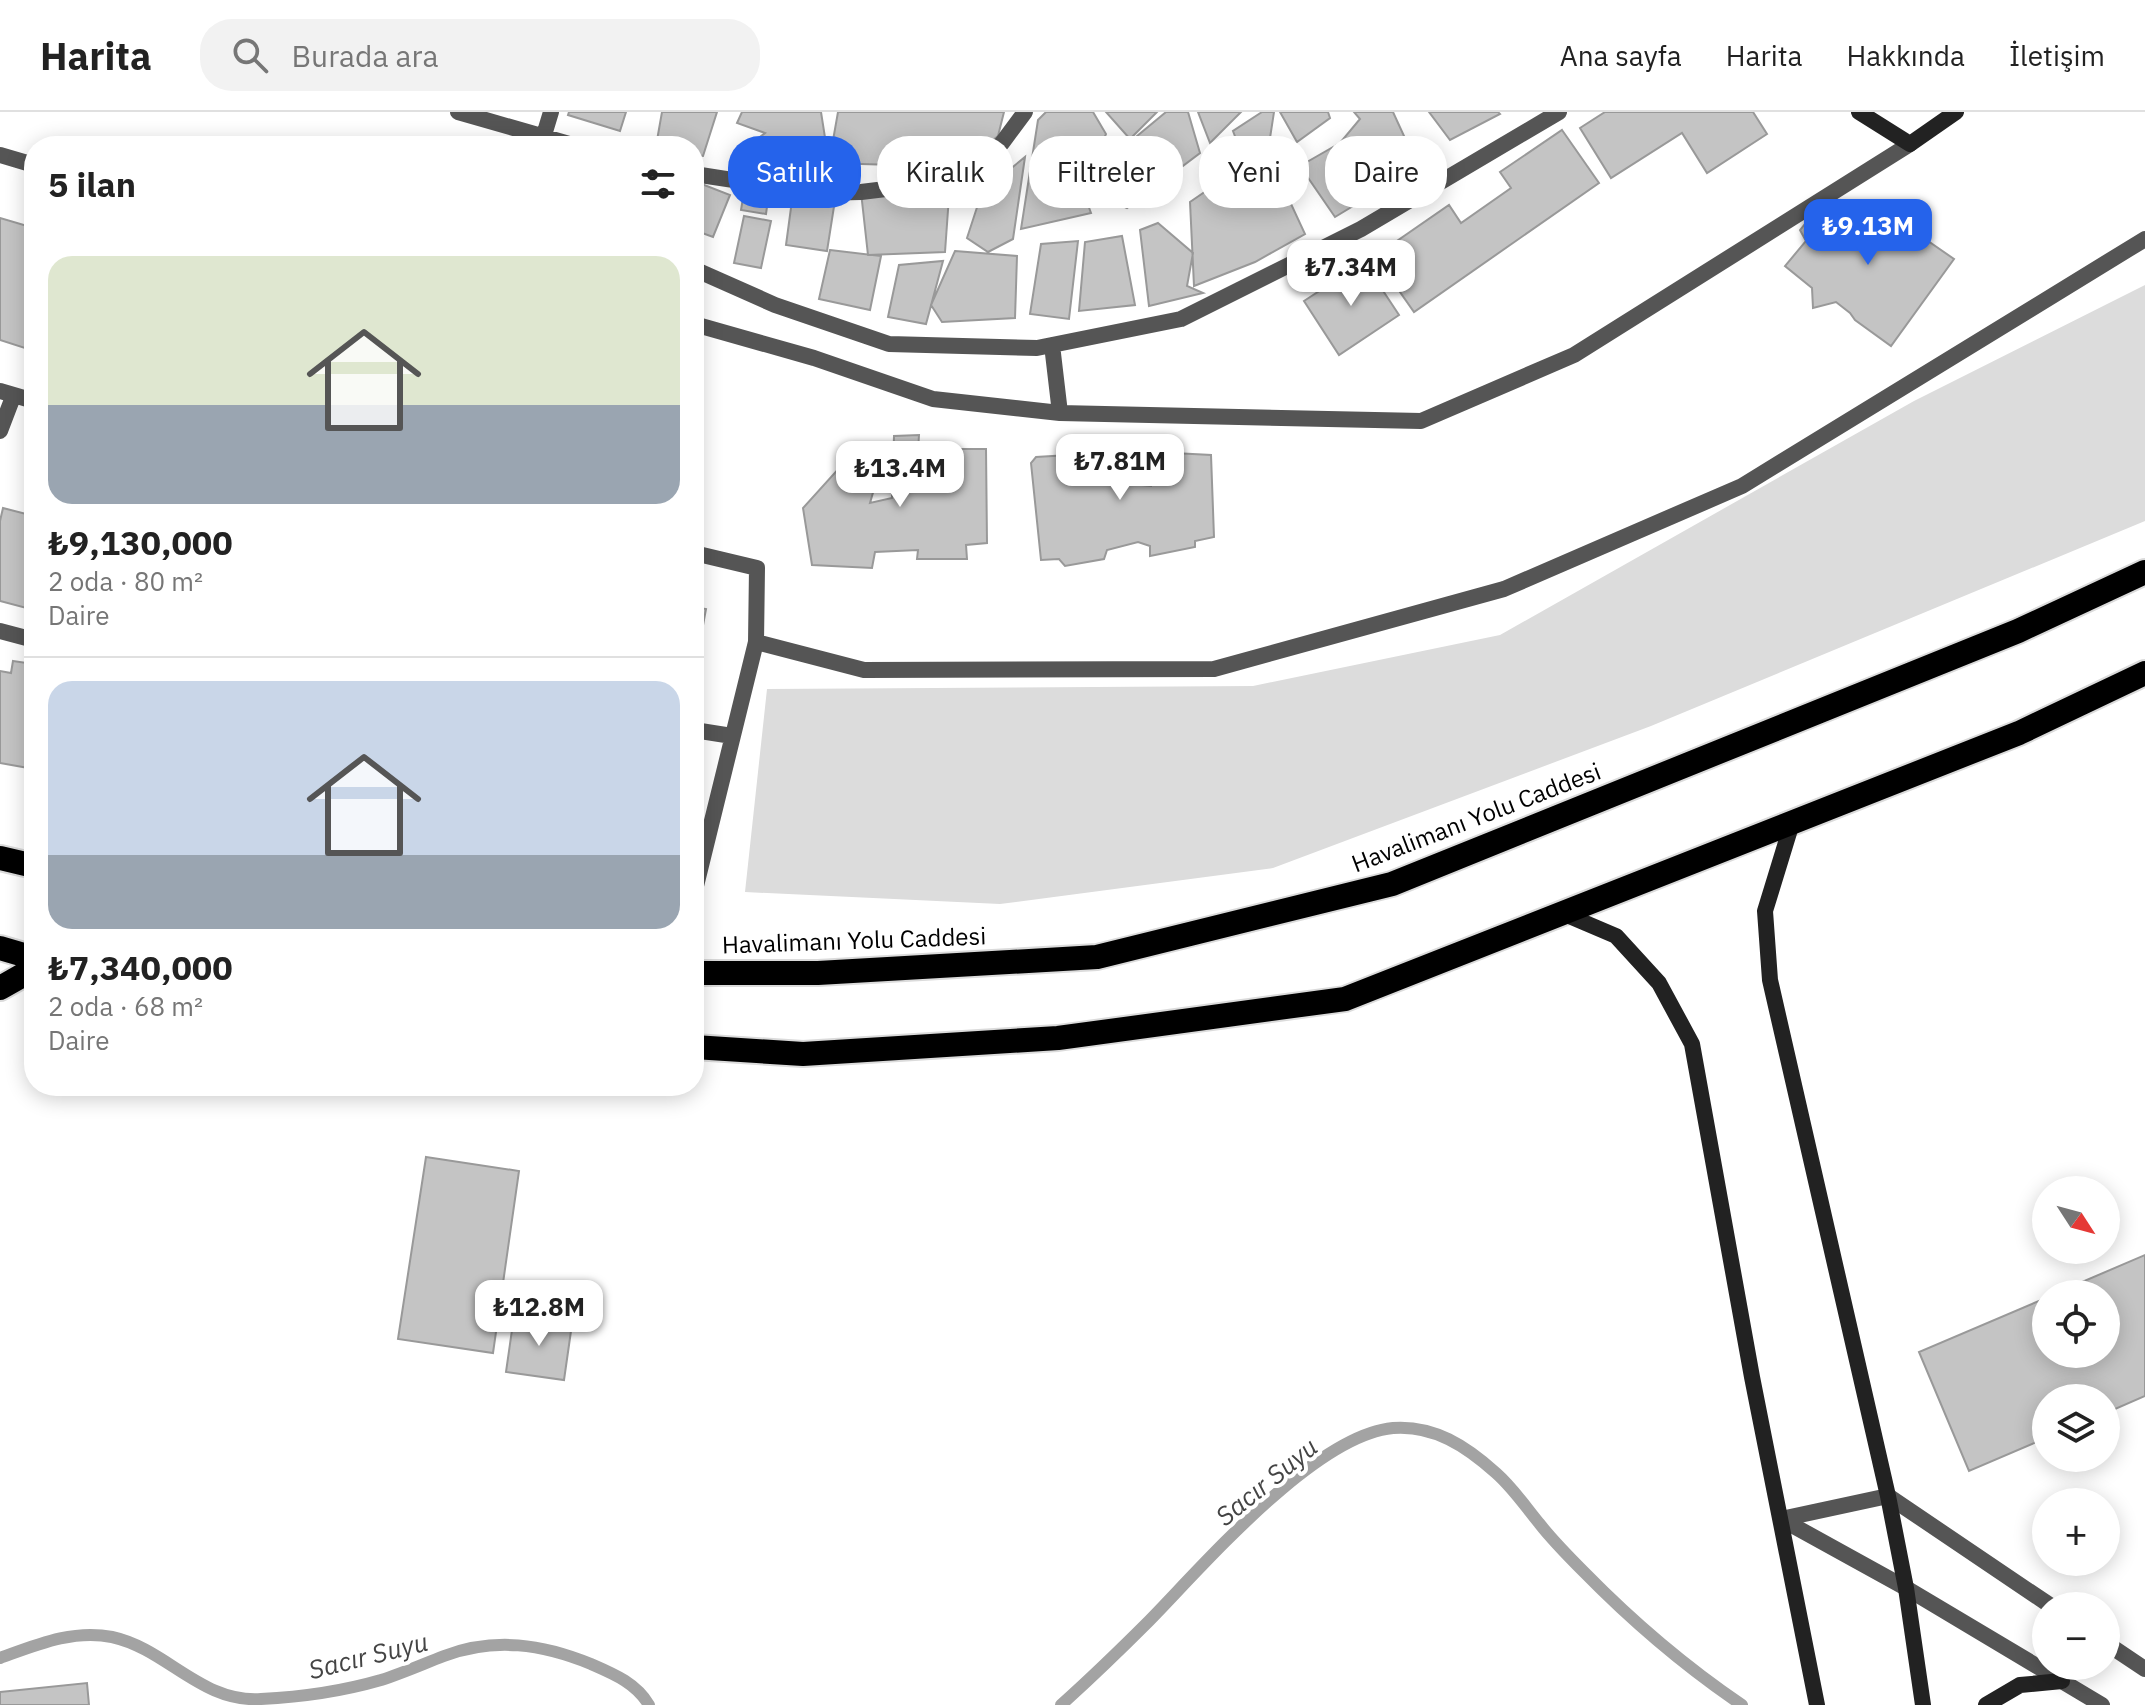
<!DOCTYPE html>
<html lang="tr">
<meta charset="utf-8">
<style>
body{margin:0;font-family:"IBM Plex Sans",sans-serif;background:#f2f2f2;color:#222;height:100vh;display:flex;flex-direction:column;font-size:30px;white-space:nowrap}
*{box-sizing:border-box;margin:0}
p{font-size:26px;color:#767676}
.icon{flex:none;width:44px;height:44px;fill:none;stroke:currentColor;stroke-width:2;stroke-linecap:round;stroke-linejoin:round}
.map{position:relative;flex:1;overflow:hidden}
.drawer{position:absolute;left:24px;top:24px;width:680px;height:960px;display:flex;flex-direction:column;background:#fff;border-radius:32px;box-shadow:0 4px 20px #0003}
.drawer>*{flex:none}
.top-card{position:absolute;left:728px;top:24px;width:760px;height:72px;display:flex;gap:16px}
.needle{width:52px;rotate:126deg}
.buttons{position:absolute;left:2032px;top:1064px;display:grid;gap:16px}
.buttons a{display:grid;place-items:center;width:88px;height:88px;border-radius:50%;background:#fff;box-shadow:0 4px 20px #0003;font-size:40px}
.price{position:absolute;translate:-50% -68px;padding:0 18px;border-radius:16px;background:#fff;color:#222;font-size:26px;line-height:52px;filter:drop-shadow(0 2px 4px #0008)}
.price::after{content:'';position:absolute;left:50%;top:48px;width:24px;height:18px;margin-left:-12px;background:inherit;clip-path:polygon(0 0,100% 0,50% 100%)}
.price.current{background:#2563eb;color:#fff}
ul{padding:0;list-style:none}
li{display:grid;align-content:center;gap:16px;height:424px;padding:0 24px}
li+li{border-top:2px solid #e0e0e0}
li span{display:grid;place-items:center;height:248px;border-radius:24px;color:#555}
li>.icon{margin-inline-start:auto}
span .icon{width:144px;height:144px;fill:#fffc;stroke-width:1}
li b{font-size:34px}
h2{display:flex;justify-content:space-between;align-items:center;height:96px;padding:0 24px;font-size:34px}
.tag{padding:0 28px;border-radius:32px;background:#fff;box-shadow:0 4px 20px #0003;font-size:28px;line-height:72px}
.tag.current{background:#2563eb;color:#fff}
header{display:flex;align-items:center;gap:48px;box-sizing:border-box;height:112px;padding:0 40px;background:#fff;border-bottom:2px solid #e0e0e0}
header strong{font-size:38px}
nav{display:flex;gap:44px;margin-inline-start:auto;font-size:28px}
.search{width:560px;height:72px;background:#f2f2f2;display:flex;align-items:center;gap:20px;box-sizing:border-box;padding:0 28px;border-radius:32px;color:#767676;font-size:30px}
.map>svg:first-child{display:block}
.green{fill:#dcdcdc}
.lines{fill:none;stroke-linecap:round;stroke-linejoin:round}
.stream{stroke:#a3a3a3;stroke-width:12}
.building{fill:#c4c4c4;stroke:#999;stroke-width:2}
.highway-casing{stroke:#dbdbdb;stroke-width:28}
.street{stroke:#555;stroke-width:16}
.secondary{stroke:#222;stroke-width:16}
.highway{stroke:#000;stroke-width:24}
.labels{text-anchor:middle;dominant-baseline:central;stroke-width:8;stroke-linejoin:round;paint-order:stroke}
.street-label{font-size:24px;fill:#000;stroke:#fff}
.water-label{font-size:26px;font-style:italic;fill:#444;stroke:#fff}
</style>
<header>
<strong>Harita</strong>
<div class="search"><svg class="icon" aria-label="search" viewBox="0 0 24 24"><circle cx="10" cy="10" r="6"/><path d="M15 15l6 6"/></svg>Burada ara</div>
<nav><a>Ana sayfa</a><a>Harita</a><a>Hakkında</a><a>İletişim</a></nav>
</header>
<div class="map">
<svg width="2145" height="1593" viewBox="0 0 2145 1593">
<rect width="100%" height="100%" fill="#fff"/>
<path class="green" d="M2145 173V409L1651 614 1273 756 1000 792 745 780 767 577 1253 574 1500 523 1914 289Z"/>
<g class="lines">
<path class="stream" d="M0 1546C36 1533 73 1517 112 1525 167 1537 201 1591 261 1587 302 1585 343 1579 381 1568 403 1561 423 1552 444 1544 495 1525 542 1532 591 1552 614 1562 636 1571 649 1593
M1061 1593C1091 1566 1120 1538 1149 1509 1203 1454 1315 1323 1393 1316 1434 1313 1466 1334 1496 1361 1513 1376 1525 1394 1539 1411 1553 1429 1569 1445 1584 1460 1632 1509 1686 1555 1742 1593"/>
</g>
<path class="building" d="M569 0H626L620 19 568 3Z
M662 0H717L703 44 694 43V34H656Z
M742 0H821L829 51 746 50 745 37 765 21 737 11Z
M838 0H1004L998 24 960 55 829 51Z
M1046 0H1093L1106 22 1097 43 1079 68 1091 101 1021 117 1038 8Z
M1106 0H1157L1130 27Z
M1166 0H1188L1200 41 1127 96 1096 82 1090 63Z
M1198 0H1241L1210 31Z
M1262 0H1274L1270 26 1239 35 1233 19Z
M1280 0H1328L1330 6 1297 30Z
M1354 0H1393L1410 37 1369 58 1386 74 1335 105 1300 54 1340 31 1360 7Z
M1429 0H1498L1500 2 1450 28Z
M1605 0H1753L1767 22 1707 61 1682 21 1611 66 1580 16Z
M1562 18 1599 71 1414 200 1386 160 1405 147 1394 131 1449 93 1461 111 1511 76 1500 60Z
M1266 38 1305 122 1255 150 1194 174 1190 90Z
M1025 45 1013 127 988 140 967 126 982 80Z
M694 69 730 83 713 125 694 118Z
M745 74 769 80 766 102 741 98Z
M861 80 949 84 945 140 868 143Z
M793 81 835 88 827 139 786 133Z
M1841 88 1862 100 1884 90 1889 112 1908 126 1915 120 1954 147 1891 234 1855 208 1850 201 1836 190 1813 196 1812 176 1785 154 1806 129 1800 118 1817 97 1829 100Z
M744 104 771 109 761 156 734 151Z
M0 106 34 116V239L0 228Z
M1158 111 1193 141 1187 174 1203 181 1149 194 1140 118Z
M1122 124 1135 193 1079 199 1085 130Z
M1078 129 1069 207 1030 202 1041 132Z
M830 138 881 144 870 198 819 187Z
M955 139 1017 144 1015 206 942 210 931 193Z
M943 149 926 212 888 205 899 153Z
M1364 150 1399 203 1339 243 1304 189Z
M919 323 916 370 932 373 935 337H986L987 431 966 433 967 447H917L918 438 875 440 872 456 812 453 803 396 841 354 857 347 881 353 870 391 892 386 894 324Z
M1105 327 1109 367 1118 368 1115 330 1136 329 1143 373 1151 374 1155 340 1211 343 1214 425 1195 429V435L1150 444V434L1138 430 1107 438 1104 447 1065 454 1059 447 1041 448 1031 351 1036 345 1069 343 1076 330Z
M3 396 34 404V498L0 489V409Z
M694 495 706 497 694 562Z
M13 549 34 552V657L0 651V559L11 561Z
M426 1045 519 1059 493 1241 398 1227Z
M2145 1143V1284L2106 1301V1286H2046V1326L1969 1359 1919 1240 2046 1186V1242H2106V1182H2054Z
M514 1204 572 1212 564 1268 506 1260Z
M87 1571 89 1593H0V1580Z"/>
<g class="lines">
<defs>
<path id="highway" d="M0 746 34 754
M0 836 34 846
M694 861H818L1097 845 1392 772 2018 519 2145 460
M0 876 23 863 34 861
M694 935 803 942 1058 926 1345 887 2019 621 2145 561"/>
</defs>
<use href="#highway" class="highway-casing"/>
<path class="street" d="M458 0 576 34
M541 33 551 0
M0 43 34 53
M694 62 818 81 861 80 968 67 1002 31 1025 0
M694 157 775 193 889 232 1037 236 1181 207 1361 117 1559 0
M694 212 814 246 933 287 1060 301 1421 309 1574 243 1910 32
M1052 233 1060 301
M0 279 34 289
M0 319 13 285
M694 441 757 456 756 530
M0 519 34 528
M694 618 732 624
M694 782 756 530 864 558 1214 557 1504 477 1742 374 2145 127
M1781 1407 1906 1476 2102 1593
M1781 1407 1888 1384 2051 1494
M2106 1531 2145 1557"/>
<path class="secondary" d="M1859 0 1910 32 1956 0
M1792 711 1765 799 1770 868 1888 1384 1906 1476 1923 1593
M1562 801 1616 824 1659 871 1692 932 1752 1265 1817 1593
M1986 1593 2020 1573 2062 1569"/>
<use href="#highway" class="highway"/>
</g>
<g class="labels">
<g class="street-label">
<text transform="translate(1476 705) rotate(-21)">Havalimanı Yolu Caddesi</text>
<text transform="translate(854 828) rotate(-2)">Havalimanı Yolu Caddesi</text>
</g>
<g class="water-label">
<text transform="translate(1266 1369) rotate(-39)">Sacır Suyu</text>
<text transform="translate(368 1543) rotate(-14)">Sacır Suyu</text>
</g>
</g>
</svg>
<div class="buttons">
<a><svg class="needle" viewBox="-14 -14 28 28"><path d="M0-13l5 13h-10z" fill="#e53935"/><path d="M0 13l5-13h-10z" fill="#767676"/></svg></a>
<a><svg class="icon" aria-label="locate" viewBox="0 0 24 24"><circle cx="12" cy="12" r="6"/><path d="M12 2v4M12 18v4M2 12h4M18 12h4"/></svg></a>
<a><svg class="icon" aria-label="layers" viewBox="0 0 24 24"><path d="M12 4l9 5-9 5-9-5zM3 14l9 5 9-5"/></svg></a>
<a>+</a>
<a>−</a>
</div>
<b class="price current" style="left:1868px;top:155px">₺9.13M</b>
<b class="price" style="left:1351px;top:196px">₺7.34M</b>
<b class="price" style="left:1120px;top:390px">₺7.81M</b>
<b class="price" style="left:900px;top:397px">₺13.4M</b>
<b class="price" style="left:539px;top:1236px">₺12.8M</b>
<div class="top-card">
<a class="tag current">Satılık</a>
<a class="tag">Kiralık</a>
<a class="tag">Filtreler</a>
<a class="tag">Yeni</a>
<a class="tag">Daire</a>
</div>
<section class="drawer">
<h2>5 ilan<svg class="icon" aria-label="filters" viewBox="0 0 24 24"><path d="M4 7h16M4 17h16"/><circle cx="9" cy="7" r="2"/><circle cx="15" cy="17" r="2"/></svg></h2>
<ul>
<li><span style="background:linear-gradient(#dfe7d0 60%,#9aa5b1 0)"><svg class="icon" aria-label="home" viewBox="0 0 24 24"><path d="M3 11l9-7 9 7M6 9v11h12V9"/></svg></span><div><b>₺9,130,000</b><p>2 oda · 80 m²</p><p>Daire</p></div></li>
<li><span style="background:linear-gradient(#c9d6e8 70%,#9aa5b1 0)"><svg class="icon" aria-label="home" viewBox="0 0 24 24"><path d="M3 11l9-7 9 7M6 9v11h12V9"/></svg></span><div><b>₺7,340,000</b><p>2 oda · 68 m²</p><p>Daire</p></div></li>
</ul>
</section>
</div>
